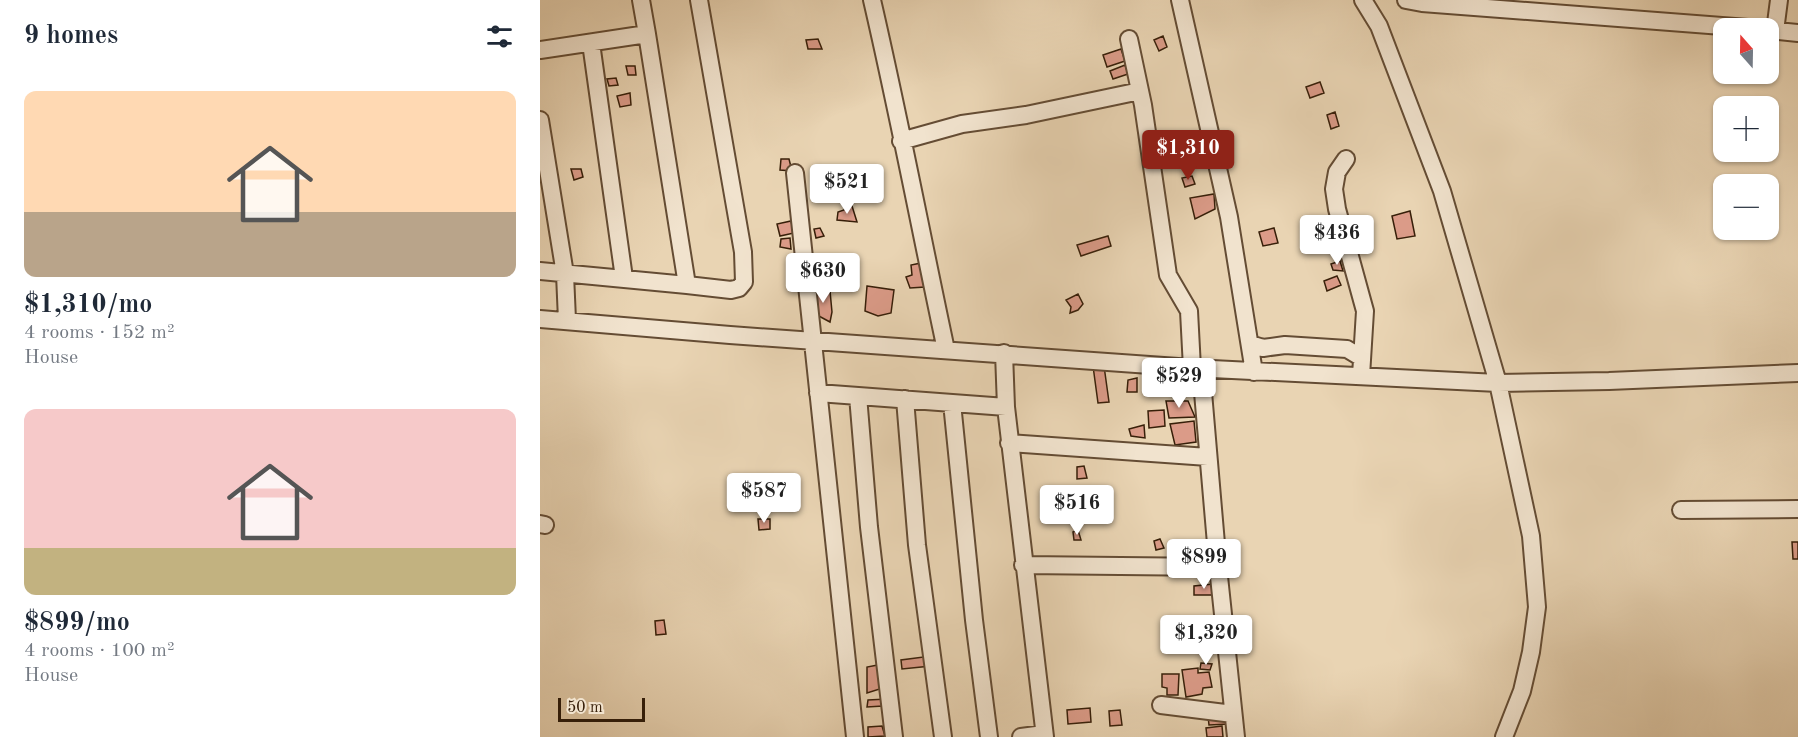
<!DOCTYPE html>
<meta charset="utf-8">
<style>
body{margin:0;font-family:"Old Standard TT",serif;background:#f2f2f3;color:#1f2937;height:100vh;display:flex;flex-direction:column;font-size:22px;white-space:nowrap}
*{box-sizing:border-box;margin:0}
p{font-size:20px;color:#747a83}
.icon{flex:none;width:33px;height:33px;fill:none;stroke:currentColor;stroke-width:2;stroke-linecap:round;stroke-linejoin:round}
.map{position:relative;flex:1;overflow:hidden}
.drawer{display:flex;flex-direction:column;background:#fff;width:540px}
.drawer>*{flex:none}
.needle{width:39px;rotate:340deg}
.tools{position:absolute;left:1173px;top:18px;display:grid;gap:12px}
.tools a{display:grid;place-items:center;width:66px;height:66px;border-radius:12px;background:#fff;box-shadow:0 2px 4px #0004;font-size:30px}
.scale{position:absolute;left:18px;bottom:15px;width:87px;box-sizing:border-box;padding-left:6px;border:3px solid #371f09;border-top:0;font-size:16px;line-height:21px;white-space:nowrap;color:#371f09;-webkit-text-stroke:4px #f1e3ce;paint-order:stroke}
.price{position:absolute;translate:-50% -51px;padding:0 14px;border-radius:6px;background:#fff;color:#222;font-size:20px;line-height:39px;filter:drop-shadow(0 2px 3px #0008)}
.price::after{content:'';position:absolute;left:50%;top:36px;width:18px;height:14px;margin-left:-9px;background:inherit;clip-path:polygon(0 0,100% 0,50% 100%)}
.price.current{background:#8f2418;color:#fff}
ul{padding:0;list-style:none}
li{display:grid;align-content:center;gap:12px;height:318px;padding:0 24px}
li span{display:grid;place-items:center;height:186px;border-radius:12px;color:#555}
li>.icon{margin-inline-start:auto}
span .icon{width:108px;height:108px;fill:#fffc;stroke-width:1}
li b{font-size:26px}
h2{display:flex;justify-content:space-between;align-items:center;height:72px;padding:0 24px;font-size:26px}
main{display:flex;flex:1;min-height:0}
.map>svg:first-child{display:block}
.building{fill:#db9b88;stroke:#371f09;stroke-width:1.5}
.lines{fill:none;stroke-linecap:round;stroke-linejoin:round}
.minor-casing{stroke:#644c34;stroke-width:20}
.minor{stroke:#f1e3ce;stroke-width:16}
</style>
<main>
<section class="drawer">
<h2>9 homes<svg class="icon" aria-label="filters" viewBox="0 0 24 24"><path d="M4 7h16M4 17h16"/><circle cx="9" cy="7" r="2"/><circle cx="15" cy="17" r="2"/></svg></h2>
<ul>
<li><span style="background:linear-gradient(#ffd9b3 65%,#b9a48a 0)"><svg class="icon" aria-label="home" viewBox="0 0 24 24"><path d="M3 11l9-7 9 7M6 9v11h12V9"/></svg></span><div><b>$1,310/mo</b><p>4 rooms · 152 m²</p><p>House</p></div></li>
<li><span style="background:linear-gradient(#f6c9c9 75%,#c2b280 0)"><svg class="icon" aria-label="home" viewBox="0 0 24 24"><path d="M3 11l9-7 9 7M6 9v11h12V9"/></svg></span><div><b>$899/mo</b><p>4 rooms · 100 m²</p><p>House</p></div></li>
</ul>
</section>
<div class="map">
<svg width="1258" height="737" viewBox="0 0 1258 737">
<rect width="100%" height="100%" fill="#e9d4b3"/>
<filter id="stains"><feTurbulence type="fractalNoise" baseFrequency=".00333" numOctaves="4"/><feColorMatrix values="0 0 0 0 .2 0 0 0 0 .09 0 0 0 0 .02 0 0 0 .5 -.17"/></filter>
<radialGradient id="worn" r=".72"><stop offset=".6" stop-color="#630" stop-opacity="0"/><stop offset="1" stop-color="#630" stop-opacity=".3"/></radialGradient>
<path class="building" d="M623 36 627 47 619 51 614 40Z
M278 39 282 49H268L266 40Z
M581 49 585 61 567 67 563 55Z
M585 65 588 74 573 79 570 71Z
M86 66H95L96 75H88Z
M76 78 78 85 69 86 67 79Z
M780 82 784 93 770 98 766 87Z
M90 93 91 105 80 107 77 96Z
M795 112 799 126 791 129 787 115Z
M662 148 663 159 656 160 652 151Z
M241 159H249L252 171 240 170Z
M31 169H41L43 177 34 180Z
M652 176 655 184 645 187 642 178Z
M674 194 675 209 655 219 650 198Z
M306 206H312L317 222 297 220 298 212 304 210Z
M870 211 875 236 857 239 852 216Z
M251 221 254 233 240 236 237 224Z
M280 228 284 236 276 238 274 229Z
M734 228 738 243 723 246 719 232Z
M568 236 571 246 541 256 537 245Z
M250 238 251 249 240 247 241 239Z
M800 261 803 271 793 270 791 264Z
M381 263 385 287 370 288 366 277 372 275 371 265Z
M293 267V289H286L281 268Z
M797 276 801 285 787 291 784 281Z
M327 286 354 290 351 313 338 316 325 311Z
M272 291H290L292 312 290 322 275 314Z
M538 294 543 304 538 310 530 313 531 307 526 300Z
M553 366H564L569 402 558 403Z
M628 372 655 374V384L643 390 626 394Z
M597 378V392H587L588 380Z
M626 401H648L655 417 629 418Z
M624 410 625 426 609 428 608 411Z
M654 421 656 442 635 445 630 424Z
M604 425 605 438 591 436 589 429Z
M544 466 547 478 537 479V467Z
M218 519H230V529L219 530Z
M538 530 541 540H534L533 532Z
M620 539 624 548 616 550 614 541Z
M1252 542H1258V559H1253Z
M673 584 672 595H654V586Z
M124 620 126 634 116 635 115 621Z
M391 656V666L362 669 361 660Z
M661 663 672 664 670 670 660 669Z
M343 664 346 687 327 693V667Z
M658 668V673L669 672 672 687 663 688 662 694 646 697 642 670Z
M622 674H639L638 695H627V688L622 687Z
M347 699 343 706 327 707 328 700Z
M550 708 551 722 528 724 527 710Z
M580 710 582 725 570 726 569 711Z
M688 715 689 724 669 725 668 716Z
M342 726 345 736 328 737V727Z
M682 726 683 737H667L666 728Z"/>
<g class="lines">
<defs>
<path id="minor" d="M101 0 107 34
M332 0C359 116 381 233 406 350
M640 0 689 217 714 372
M823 0 839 26 902 191 958 383 991 536 997 607 991 652 982 691 964 737
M866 0 882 3 1208 28
M1228 30 1258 33
M1235 31 1239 0
M589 39 603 105 628 275 649 311 652 368
M51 43 84 278
M0 50 107 34 147 285 191 290 199 288 204 282 203 252 159 0
M0 120 25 274 27 320
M361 141 422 124 486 115 600 91
M806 159 797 172 794 189 797 209 825 311 821 376
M255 173 315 737
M0 271 147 285
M0 319 190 335 652 368 958 383 1069 381 1258 373
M710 344 723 348 745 345 807 349 822 358
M464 353 466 407 505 737
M661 369 678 567 696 737
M278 393 466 407
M318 396 329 527 354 737
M365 399 377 545 403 737
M412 403 434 620 449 737
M469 443 668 457
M1141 510 1258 509
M0 524 5 525
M483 565 678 567
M621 705 693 714
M481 737 504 734"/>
</defs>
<use href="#minor" class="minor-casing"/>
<use href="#minor" class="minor"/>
</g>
<rect width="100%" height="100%" filter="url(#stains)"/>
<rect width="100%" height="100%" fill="url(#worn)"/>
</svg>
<div class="tools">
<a><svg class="needle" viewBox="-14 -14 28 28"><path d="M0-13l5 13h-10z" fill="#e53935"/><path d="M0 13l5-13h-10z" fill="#747a83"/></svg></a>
<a>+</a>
<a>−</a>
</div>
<div class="scale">50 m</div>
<b class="price current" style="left:648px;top:181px">$1,310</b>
<b class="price" style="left:307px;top:215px">$521</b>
<b class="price" style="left:797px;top:266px">$436</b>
<b class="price" style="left:283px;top:304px">$630</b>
<b class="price" style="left:639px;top:409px">$529</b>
<b class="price" style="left:224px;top:524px">$587</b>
<b class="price" style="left:537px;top:536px">$516</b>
<b class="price" style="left:664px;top:590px">$899</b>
<b class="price" style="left:666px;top:666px">$1,320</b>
</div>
</main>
